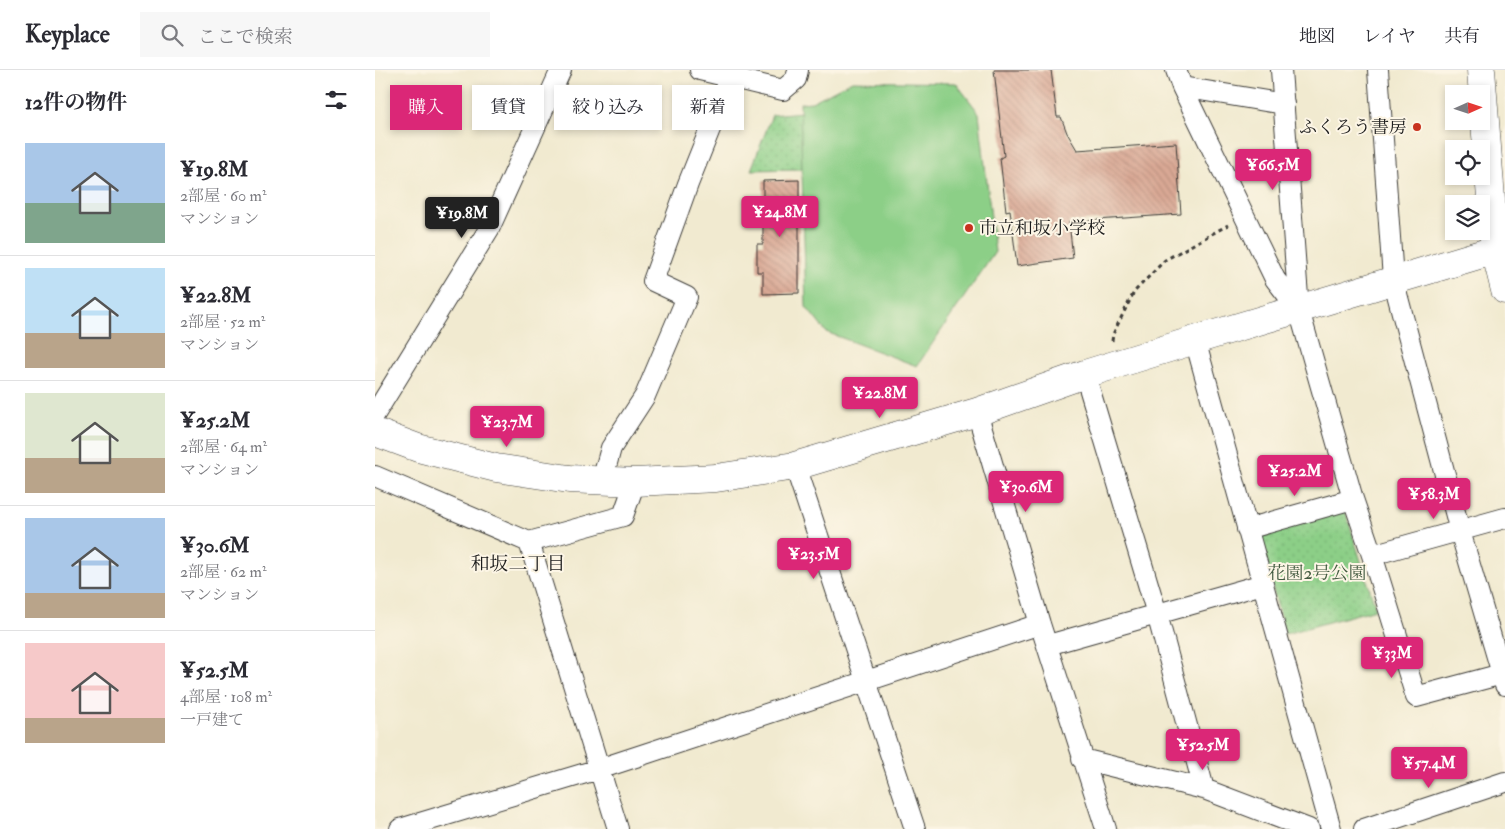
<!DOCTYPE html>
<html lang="ja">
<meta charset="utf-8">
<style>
body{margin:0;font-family:"IM FELL Double Pica","Noto Serif JP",serif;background:#f7f7f7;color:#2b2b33;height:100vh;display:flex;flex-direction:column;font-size:19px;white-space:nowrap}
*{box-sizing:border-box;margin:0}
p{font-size:16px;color:#7c7c81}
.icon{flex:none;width:28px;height:28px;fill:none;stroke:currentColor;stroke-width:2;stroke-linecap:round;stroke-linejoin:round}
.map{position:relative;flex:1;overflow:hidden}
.details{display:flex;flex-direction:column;background:#fff;width:375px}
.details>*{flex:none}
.guide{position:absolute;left:15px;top:15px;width:475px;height:45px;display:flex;gap:10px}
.needle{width:32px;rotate:87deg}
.controls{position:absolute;left:1070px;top:15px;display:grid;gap:10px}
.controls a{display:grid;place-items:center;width:45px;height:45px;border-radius:0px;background:#fff;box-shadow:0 2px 8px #0003;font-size:25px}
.price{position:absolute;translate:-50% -42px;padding:0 11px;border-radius:5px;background:#db2777;color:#fff;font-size:16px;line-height:32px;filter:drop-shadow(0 1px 2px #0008)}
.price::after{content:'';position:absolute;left:50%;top:30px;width:15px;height:11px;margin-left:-8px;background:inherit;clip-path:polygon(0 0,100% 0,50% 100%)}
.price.active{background:#222;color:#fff}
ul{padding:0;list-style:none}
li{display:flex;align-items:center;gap:15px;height:125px;padding:0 25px}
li+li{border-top:1px solid #e1e1e2}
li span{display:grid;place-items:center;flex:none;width:140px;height:100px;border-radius:0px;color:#555}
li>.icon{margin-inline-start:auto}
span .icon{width:60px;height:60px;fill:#fffc;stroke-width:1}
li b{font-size:21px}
h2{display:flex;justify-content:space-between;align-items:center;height:60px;padding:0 25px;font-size:21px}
.pill{padding:0 18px;border-radius:0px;background:#fff;box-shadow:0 2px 8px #0003;font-size:18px;line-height:45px}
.pill.active{background:#db2777;color:#fff}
header{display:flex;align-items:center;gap:30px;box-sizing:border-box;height:70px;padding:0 25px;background:#fff;border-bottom:1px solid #e1e1e2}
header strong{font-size:24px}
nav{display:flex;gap:28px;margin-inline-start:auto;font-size:18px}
.search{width:350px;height:45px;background:#f7f7f7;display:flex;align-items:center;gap:12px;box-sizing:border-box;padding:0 18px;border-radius:0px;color:#7c7c81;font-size:19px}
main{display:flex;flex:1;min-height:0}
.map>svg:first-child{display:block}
.grass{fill:url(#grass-dots);stroke:#547652}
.garden{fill:#8ccf87;stroke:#547652}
.building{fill:url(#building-back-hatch)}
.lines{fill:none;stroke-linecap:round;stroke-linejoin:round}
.street-casing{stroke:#3c3b37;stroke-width:22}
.secondary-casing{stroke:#3c3b37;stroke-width:29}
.path{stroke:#3c3b37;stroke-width:3;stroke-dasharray:4 4;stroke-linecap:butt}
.street{stroke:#fff;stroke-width:20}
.secondary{stroke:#fff;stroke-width:28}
.poi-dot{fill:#c8321e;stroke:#fcf5e5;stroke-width:2}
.labels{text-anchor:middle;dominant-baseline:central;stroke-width:4;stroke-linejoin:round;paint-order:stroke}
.poi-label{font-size:18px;fill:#1c1c1c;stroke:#fcf5e5;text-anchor:end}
.park-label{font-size:18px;fill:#435b41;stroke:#fcf5e5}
.neighbourhood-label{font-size:19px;fill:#1c1c1c;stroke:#fcf5e5}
</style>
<header>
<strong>Keyplace</strong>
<div class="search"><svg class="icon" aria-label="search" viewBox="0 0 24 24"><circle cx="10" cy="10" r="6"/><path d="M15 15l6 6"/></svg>ここで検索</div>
<nav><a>地図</a><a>レイヤ</a><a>共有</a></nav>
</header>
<main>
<section class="details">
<h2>12件の物件<svg class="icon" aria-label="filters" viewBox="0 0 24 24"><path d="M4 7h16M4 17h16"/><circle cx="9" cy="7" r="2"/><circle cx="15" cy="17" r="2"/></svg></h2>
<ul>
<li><span style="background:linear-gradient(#a9c7e8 60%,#7fa58c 0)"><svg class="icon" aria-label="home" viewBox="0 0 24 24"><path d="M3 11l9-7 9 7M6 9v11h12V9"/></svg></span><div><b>¥19.8M</b><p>2部屋 · 60 m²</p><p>マンション</p></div></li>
<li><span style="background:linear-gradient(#bfe0f5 65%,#b9a48a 0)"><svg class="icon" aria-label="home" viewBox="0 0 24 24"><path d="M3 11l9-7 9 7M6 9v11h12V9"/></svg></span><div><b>¥22.8M</b><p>2部屋 · 52 m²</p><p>マンション</p></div></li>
<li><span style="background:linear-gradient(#dfe7d0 65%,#b9a48a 0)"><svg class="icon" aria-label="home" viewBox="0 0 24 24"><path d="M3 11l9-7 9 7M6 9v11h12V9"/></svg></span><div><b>¥25.2M</b><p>2部屋 · 64 m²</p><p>マンション</p></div></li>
<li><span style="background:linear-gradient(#a9c7e8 75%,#b9a48a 0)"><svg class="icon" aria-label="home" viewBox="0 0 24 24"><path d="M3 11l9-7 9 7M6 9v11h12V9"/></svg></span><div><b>¥30.6M</b><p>2部屋 · 62 m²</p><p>マンション</p></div></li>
<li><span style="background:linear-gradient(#f6c9c9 75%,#b9a48a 0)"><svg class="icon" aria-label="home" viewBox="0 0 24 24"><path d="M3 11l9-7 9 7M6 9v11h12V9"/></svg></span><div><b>¥52.5M</b><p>4部屋 · 108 m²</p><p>一戸建て</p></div></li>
</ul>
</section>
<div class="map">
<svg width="1130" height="759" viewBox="0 0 1130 759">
<defs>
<pattern id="grass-dots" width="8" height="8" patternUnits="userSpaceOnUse" patternTransform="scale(1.25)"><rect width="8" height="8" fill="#8ccf87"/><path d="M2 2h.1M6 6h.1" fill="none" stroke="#78b174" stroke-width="1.8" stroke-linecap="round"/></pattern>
<pattern id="building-back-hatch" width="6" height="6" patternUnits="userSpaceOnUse" patternTransform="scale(1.25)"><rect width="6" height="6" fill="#d9a894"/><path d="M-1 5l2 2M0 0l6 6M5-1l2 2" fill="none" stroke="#ba907f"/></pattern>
</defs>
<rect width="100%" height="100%" fill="#fcf5e5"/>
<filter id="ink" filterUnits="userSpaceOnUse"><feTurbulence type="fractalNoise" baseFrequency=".02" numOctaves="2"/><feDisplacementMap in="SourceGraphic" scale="10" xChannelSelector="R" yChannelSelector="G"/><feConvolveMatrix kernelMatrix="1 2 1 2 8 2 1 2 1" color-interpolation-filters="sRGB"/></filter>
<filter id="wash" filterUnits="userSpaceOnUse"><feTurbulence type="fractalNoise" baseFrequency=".0096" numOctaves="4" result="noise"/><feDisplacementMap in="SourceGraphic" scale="20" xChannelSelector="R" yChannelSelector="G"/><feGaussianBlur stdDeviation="1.12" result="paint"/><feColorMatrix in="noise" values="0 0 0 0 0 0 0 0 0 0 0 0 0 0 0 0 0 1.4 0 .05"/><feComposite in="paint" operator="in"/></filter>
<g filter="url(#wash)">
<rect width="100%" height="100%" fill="#f1ead0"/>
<path class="grass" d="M426 42 427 99 376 100 397 45Z
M970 440 1001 539 910 564 883 464Z"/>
<path class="garden" d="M477 11 581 13 604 43 620 182 542 296 451 262 431 237 425 33 437 32Z"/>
<g id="blocks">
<path class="building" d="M619 0H676L682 47H686L692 63 702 80 801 73 806 144 694 152 698 188 642 196 635 140 631 141 625 88 629 86Z
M424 110V223L388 224V202H382V174H388V111Z"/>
</g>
</g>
<g filter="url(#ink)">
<use href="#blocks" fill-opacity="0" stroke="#3c3b37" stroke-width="1"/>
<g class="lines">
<defs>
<path id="street" d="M325 0 408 20 421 9 423 0
M801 0 807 17 900 209 924 240
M906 0 924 240 978 429 997 485 1041 627 1127 604 1130 615
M1003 0 1018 209 1085 461 1127 604
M807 17 909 34
M820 270 956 759
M710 304 782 544 829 719
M602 342 665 554 731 759
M0 344 114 159 186 0
M420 396 540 759
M0 406 154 472
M227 411 236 378 270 326 312 227 278 211 313 114 355 9
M872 459 978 429
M997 485 1130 448
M673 575 888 514
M707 689 829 719 934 759
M25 759 224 699 665 554
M243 759 154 472 248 446 260 412
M989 759 1130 712"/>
<path id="secondary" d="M1106 0 1120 180 1130 220
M0 362 43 378 121 398 194 409 260 412 341 408 420 396 602 342 710 304 820 270 1120 180 1130 179"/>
</defs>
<use href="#street" class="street-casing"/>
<use href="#secondary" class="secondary-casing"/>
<path class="path" d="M737 271 738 264 759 222 790 190 853 155"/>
<use href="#street" class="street"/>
<use href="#secondary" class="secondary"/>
</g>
</g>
<g class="poi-dot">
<circle cx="1042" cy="57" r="5"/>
<circle cx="594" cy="158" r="5"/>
</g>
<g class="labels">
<g class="poi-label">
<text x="1032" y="57">ふくろう書房</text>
<text x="604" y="158" text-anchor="start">市立和坂小学校</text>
</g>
<g class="park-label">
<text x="942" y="503">花園2号公園</text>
</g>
<g class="neighbourhood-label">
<text x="143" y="494">和坂二丁目</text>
</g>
</g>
</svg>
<div class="controls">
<a><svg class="needle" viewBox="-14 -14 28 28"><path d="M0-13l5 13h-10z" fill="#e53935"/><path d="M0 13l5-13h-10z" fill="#7c7c81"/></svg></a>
<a><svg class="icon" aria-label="locate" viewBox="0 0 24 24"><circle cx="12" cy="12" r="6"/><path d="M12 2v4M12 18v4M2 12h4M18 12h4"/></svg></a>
<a><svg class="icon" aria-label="layers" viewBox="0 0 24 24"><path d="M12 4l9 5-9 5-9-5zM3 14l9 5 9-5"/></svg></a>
</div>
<b class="price" style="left:898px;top:121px">¥66.5M</b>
<b class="price" style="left:405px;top:168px">¥24.8M</b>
<b class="price active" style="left:87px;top:169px">¥19.8M</b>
<b class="price" style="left:505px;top:349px">¥22.8M</b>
<b class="price" style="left:132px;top:378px">¥23.7M</b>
<b class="price" style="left:920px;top:427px">¥25.2M</b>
<b class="price" style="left:651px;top:443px">¥30.6M</b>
<b class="price" style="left:1059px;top:450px">¥58.3M</b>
<b class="price" style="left:439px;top:510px">¥23.5M</b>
<b class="price" style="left:1017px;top:609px">¥33M</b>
<b class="price" style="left:828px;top:701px">¥52.5M</b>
<b class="price" style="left:1054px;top:719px">¥57.4M</b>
<div class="guide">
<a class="pill active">購入</a>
<a class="pill">賃貸</a>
<a class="pill">絞り込み</a>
<a class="pill">新着</a>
</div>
</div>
</main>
